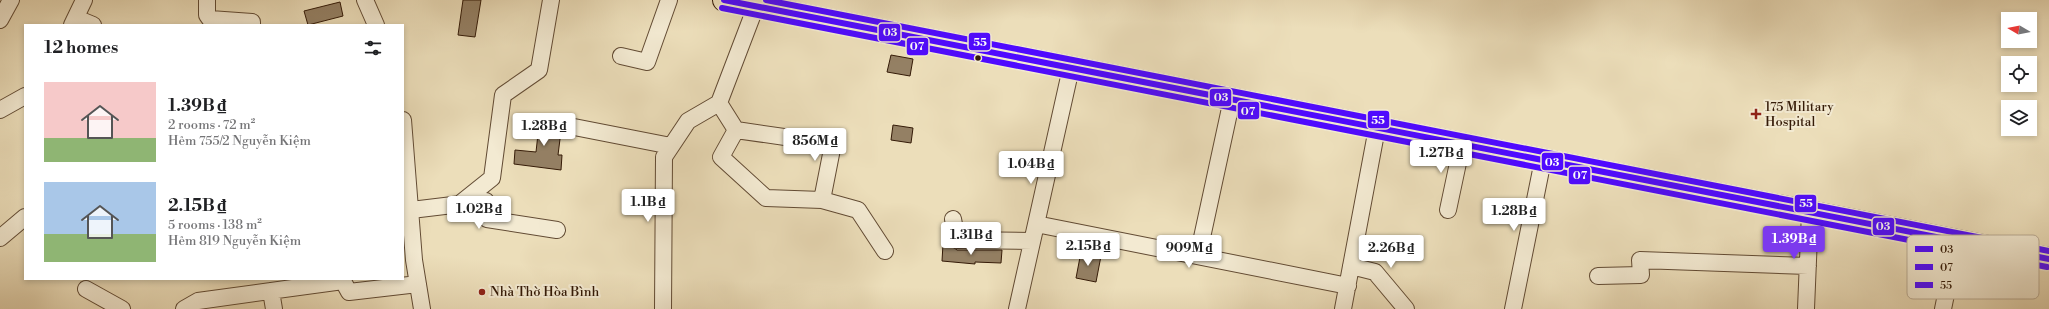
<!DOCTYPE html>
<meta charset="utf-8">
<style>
body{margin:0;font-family:"Libre Bodoni",serif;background:#f6f6f6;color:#202124;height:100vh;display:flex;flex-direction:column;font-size:15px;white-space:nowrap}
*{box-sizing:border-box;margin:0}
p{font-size:13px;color:#757577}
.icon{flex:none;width:22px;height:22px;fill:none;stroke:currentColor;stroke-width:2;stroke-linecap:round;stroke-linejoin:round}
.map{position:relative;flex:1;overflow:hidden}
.side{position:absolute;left:24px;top:24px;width:380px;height:256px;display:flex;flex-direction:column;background:#fff;border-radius:0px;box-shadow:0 2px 6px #0003}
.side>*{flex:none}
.needle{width:26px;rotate:280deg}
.tools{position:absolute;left:2001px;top:12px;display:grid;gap:8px}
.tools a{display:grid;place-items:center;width:36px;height:36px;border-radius:0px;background:#fff;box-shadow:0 2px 6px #0003;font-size:20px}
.price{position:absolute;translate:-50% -34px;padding:0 9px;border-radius:4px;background:#fff;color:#222;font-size:13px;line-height:26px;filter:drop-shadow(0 1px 2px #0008)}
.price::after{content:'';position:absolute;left:50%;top:24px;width:12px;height:9px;margin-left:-6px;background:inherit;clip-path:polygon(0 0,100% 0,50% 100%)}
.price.active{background:#7c3aed;color:#fff}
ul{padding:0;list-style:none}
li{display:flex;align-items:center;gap:12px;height:100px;padding:0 20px}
li span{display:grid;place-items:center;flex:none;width:112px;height:80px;border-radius:0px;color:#555}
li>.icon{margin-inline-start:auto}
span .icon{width:48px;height:48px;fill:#fffc;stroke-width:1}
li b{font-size:17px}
h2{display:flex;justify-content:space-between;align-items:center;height:48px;padding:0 20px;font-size:17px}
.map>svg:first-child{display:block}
.building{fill:#948064;stroke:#341a07}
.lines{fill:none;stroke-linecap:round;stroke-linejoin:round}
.street-casing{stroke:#624b34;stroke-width:18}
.primary-casing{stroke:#341a07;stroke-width:24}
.street{stroke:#f3ead2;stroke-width:16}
.primary{stroke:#ecdeba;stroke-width:22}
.bus-1-casing{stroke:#f3ead2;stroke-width:9}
.bus-2-casing{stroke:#f3ead2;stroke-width:9}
.bus-3-casing{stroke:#f3ead2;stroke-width:9}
.bus-1{stroke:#4f0aff;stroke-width:6}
.bus-2{stroke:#4f0aff;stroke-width:6}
.bus-3{stroke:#4f0aff;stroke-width:6}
.bus-dot{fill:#341a07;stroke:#f3ead2;stroke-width:1.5}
.poi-dot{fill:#8f2418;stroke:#f3ead2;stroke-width:1.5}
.labels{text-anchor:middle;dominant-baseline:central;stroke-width:4;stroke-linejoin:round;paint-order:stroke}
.poi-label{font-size:13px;fill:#341a07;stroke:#f3ead2;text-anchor:start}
.key{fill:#f3ead2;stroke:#baac95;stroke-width:1}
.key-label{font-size:11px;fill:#341a07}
.line-badge{stroke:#f3ead2;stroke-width:1.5}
.badge-label{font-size:11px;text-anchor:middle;font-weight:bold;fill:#fff}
</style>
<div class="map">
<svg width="2049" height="309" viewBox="0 0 2049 309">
<rect width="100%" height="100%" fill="#ecdeba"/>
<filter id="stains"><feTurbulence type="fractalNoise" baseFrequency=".005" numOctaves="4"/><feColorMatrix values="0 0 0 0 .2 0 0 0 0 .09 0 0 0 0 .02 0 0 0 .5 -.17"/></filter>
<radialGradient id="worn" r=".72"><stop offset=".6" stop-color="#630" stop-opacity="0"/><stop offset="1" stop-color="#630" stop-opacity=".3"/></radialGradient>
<path class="building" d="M463 0H481L475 37 458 35Z
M340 2 343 16 308 25 304 11Z
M891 55 913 59 910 76 887 72Z
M540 116 563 119 560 125 561 131 558 155H562L561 170 514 164 515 150 536 152Z
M893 125 913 128 911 143 891 140Z
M943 244H949L957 250H1002L1001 263 975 262V264L942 261Z
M1081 252 1101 256 1096 282 1076 278Z"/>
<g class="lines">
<defs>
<path id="street" d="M207 0V15L214 25
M365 0 376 25
M76 18 93 25
M210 19 252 22V25
M0 20 11 0
M72 25 84 0
M621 56 647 62 669 0
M719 103 736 130 833 144 822 200 858 210 885 251
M0 110 25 96
M403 120 414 260 422 309
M569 126 671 146
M736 130 721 157 766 198 822 200
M462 202 492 178 503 95 539 70 551 0
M1448 210 1462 144
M403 211 486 201 487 219 557 230
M953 219 957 240 1032 241
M1036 224 1348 286
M0 238 25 217
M1198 256 1232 99
M1351 266 1375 272 1406 309
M1598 276 1641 275 1640 260 1808 266
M86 289 122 309
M271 291 274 309
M184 309 198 301 343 281 349 292 418 284
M663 309 664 157 688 121 719 103 756 6
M1017 309 1071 68
M1343 309 1377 128
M1513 309 1543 160
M1806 309 1810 212
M1943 309 1957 241"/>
<path id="primary" d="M724 0 2049 259"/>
</defs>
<use href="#street" class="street-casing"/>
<use href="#primary" class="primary-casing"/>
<use href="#street" class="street"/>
<use href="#primary" class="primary"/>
<defs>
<path id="bus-1" d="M724 0 2049 259"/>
<path id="bus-2" d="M722 8 2047 267"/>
<path id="bus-3" d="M766 0 2049 251"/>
</defs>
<use href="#bus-1" class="bus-1-casing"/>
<use href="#bus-2" class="bus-2-casing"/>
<use href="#bus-3" class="bus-3-casing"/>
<use href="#bus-1" class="bus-1"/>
<use href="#bus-2" class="bus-2"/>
<use href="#bus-3" class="bus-3"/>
</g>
<circle class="bus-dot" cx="978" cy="58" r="3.5"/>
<g class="poi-dot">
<path d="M1754 108h4v4h4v4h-4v4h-4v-4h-4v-4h4z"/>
<circle cx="482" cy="292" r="4"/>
</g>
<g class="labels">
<g class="poi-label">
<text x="1765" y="107">175 Military<tspan x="1765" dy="15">Hospital</tspan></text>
<text x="490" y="292">Nhà Thờ Hòa Bình</text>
</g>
</g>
<rect x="1907" y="235" width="132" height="64" rx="6" class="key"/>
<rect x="1915" y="246" width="18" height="6" fill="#4f0aff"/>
<rect x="1915" y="264" width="18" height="6" fill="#4f0aff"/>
<rect x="1915" y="282" width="18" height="6" fill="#4f0aff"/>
<g class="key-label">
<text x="1940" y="253">03</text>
<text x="1940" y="271">07</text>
<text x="1940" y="289">55</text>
</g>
<g class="line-badge">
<rect x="878" y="23" width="23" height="19" rx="4" fill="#4f0aff"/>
<rect x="968" y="32" width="23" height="19" rx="4" fill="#4f0aff"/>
<rect x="906" y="37" width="23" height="19" rx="4" fill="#4f0aff"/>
<rect x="1209" y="88" width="23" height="19" rx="4" fill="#4f0aff"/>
<rect x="1237" y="101" width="23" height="19" rx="4" fill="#4f0aff"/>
<rect x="1367" y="110" width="23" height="19" rx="4" fill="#4f0aff"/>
<rect x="1541" y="152" width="23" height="19" rx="4" fill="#4f0aff"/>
<rect x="1568" y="166" width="23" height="19" rx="4" fill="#4f0aff"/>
<rect x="1794" y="194" width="23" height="19" rx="4" fill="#4f0aff"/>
<rect x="1872" y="217" width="23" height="19" rx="4" fill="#4f0aff"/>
</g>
<g class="badge-label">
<text x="890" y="36">03</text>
<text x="980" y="46">55</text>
<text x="917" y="50">07</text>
<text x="1221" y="101">03</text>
<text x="1248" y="115">07</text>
<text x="1378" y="124">55</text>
<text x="1552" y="166">03</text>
<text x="1580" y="179">07</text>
<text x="1806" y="207">55</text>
<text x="1883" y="230">03</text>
</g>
<rect width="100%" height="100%" filter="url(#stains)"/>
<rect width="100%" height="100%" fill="url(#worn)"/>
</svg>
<div class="tools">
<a><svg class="needle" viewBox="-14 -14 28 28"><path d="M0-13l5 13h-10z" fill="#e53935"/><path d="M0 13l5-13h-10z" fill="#757577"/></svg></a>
<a><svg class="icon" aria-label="locate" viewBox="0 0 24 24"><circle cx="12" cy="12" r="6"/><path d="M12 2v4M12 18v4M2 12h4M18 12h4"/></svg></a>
<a><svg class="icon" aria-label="layers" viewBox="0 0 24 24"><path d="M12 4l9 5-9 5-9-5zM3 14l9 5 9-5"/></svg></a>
</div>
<b class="price" style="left:544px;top:147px">1.28B ₫</b>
<b class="price" style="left:815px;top:162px">856M ₫</b>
<b class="price" style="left:1441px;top:174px">1.27B ₫</b>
<b class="price" style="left:1031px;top:185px">1.04B ₫</b>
<b class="price" style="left:648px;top:223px">1.1B ₫</b>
<b class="price" style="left:479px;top:230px">1.02B ₫</b>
<b class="price" style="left:1514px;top:232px">1.28B ₫</b>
<b class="price" style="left:971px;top:256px">1.31B ₫</b>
<b class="price active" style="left:1794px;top:260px">1.39B ₫</b>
<b class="price" style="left:1088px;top:267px">2.15B ₫</b>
<b class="price" style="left:1189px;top:269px">909M ₫</b>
<b class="price" style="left:1391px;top:269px">2.26B ₫</b>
<section class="side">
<h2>12 homes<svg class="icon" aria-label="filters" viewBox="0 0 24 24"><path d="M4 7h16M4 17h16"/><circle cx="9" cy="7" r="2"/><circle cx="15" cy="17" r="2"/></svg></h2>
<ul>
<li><span style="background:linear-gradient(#f6c9c9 70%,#8fb573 0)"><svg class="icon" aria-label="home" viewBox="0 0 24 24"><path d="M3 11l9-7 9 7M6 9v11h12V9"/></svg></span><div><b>1.39B ₫</b><p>2 rooms · 72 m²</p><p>Hẻm 755/2 Nguyễn Kiệm</p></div></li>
<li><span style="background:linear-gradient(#a9c7e8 65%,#8fb573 0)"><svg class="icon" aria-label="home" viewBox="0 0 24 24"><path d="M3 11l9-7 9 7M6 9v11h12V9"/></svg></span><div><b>2.15B ₫</b><p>5 rooms · 138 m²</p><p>Hẻm 819 Nguyễn Kiệm</p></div></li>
</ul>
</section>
</div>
